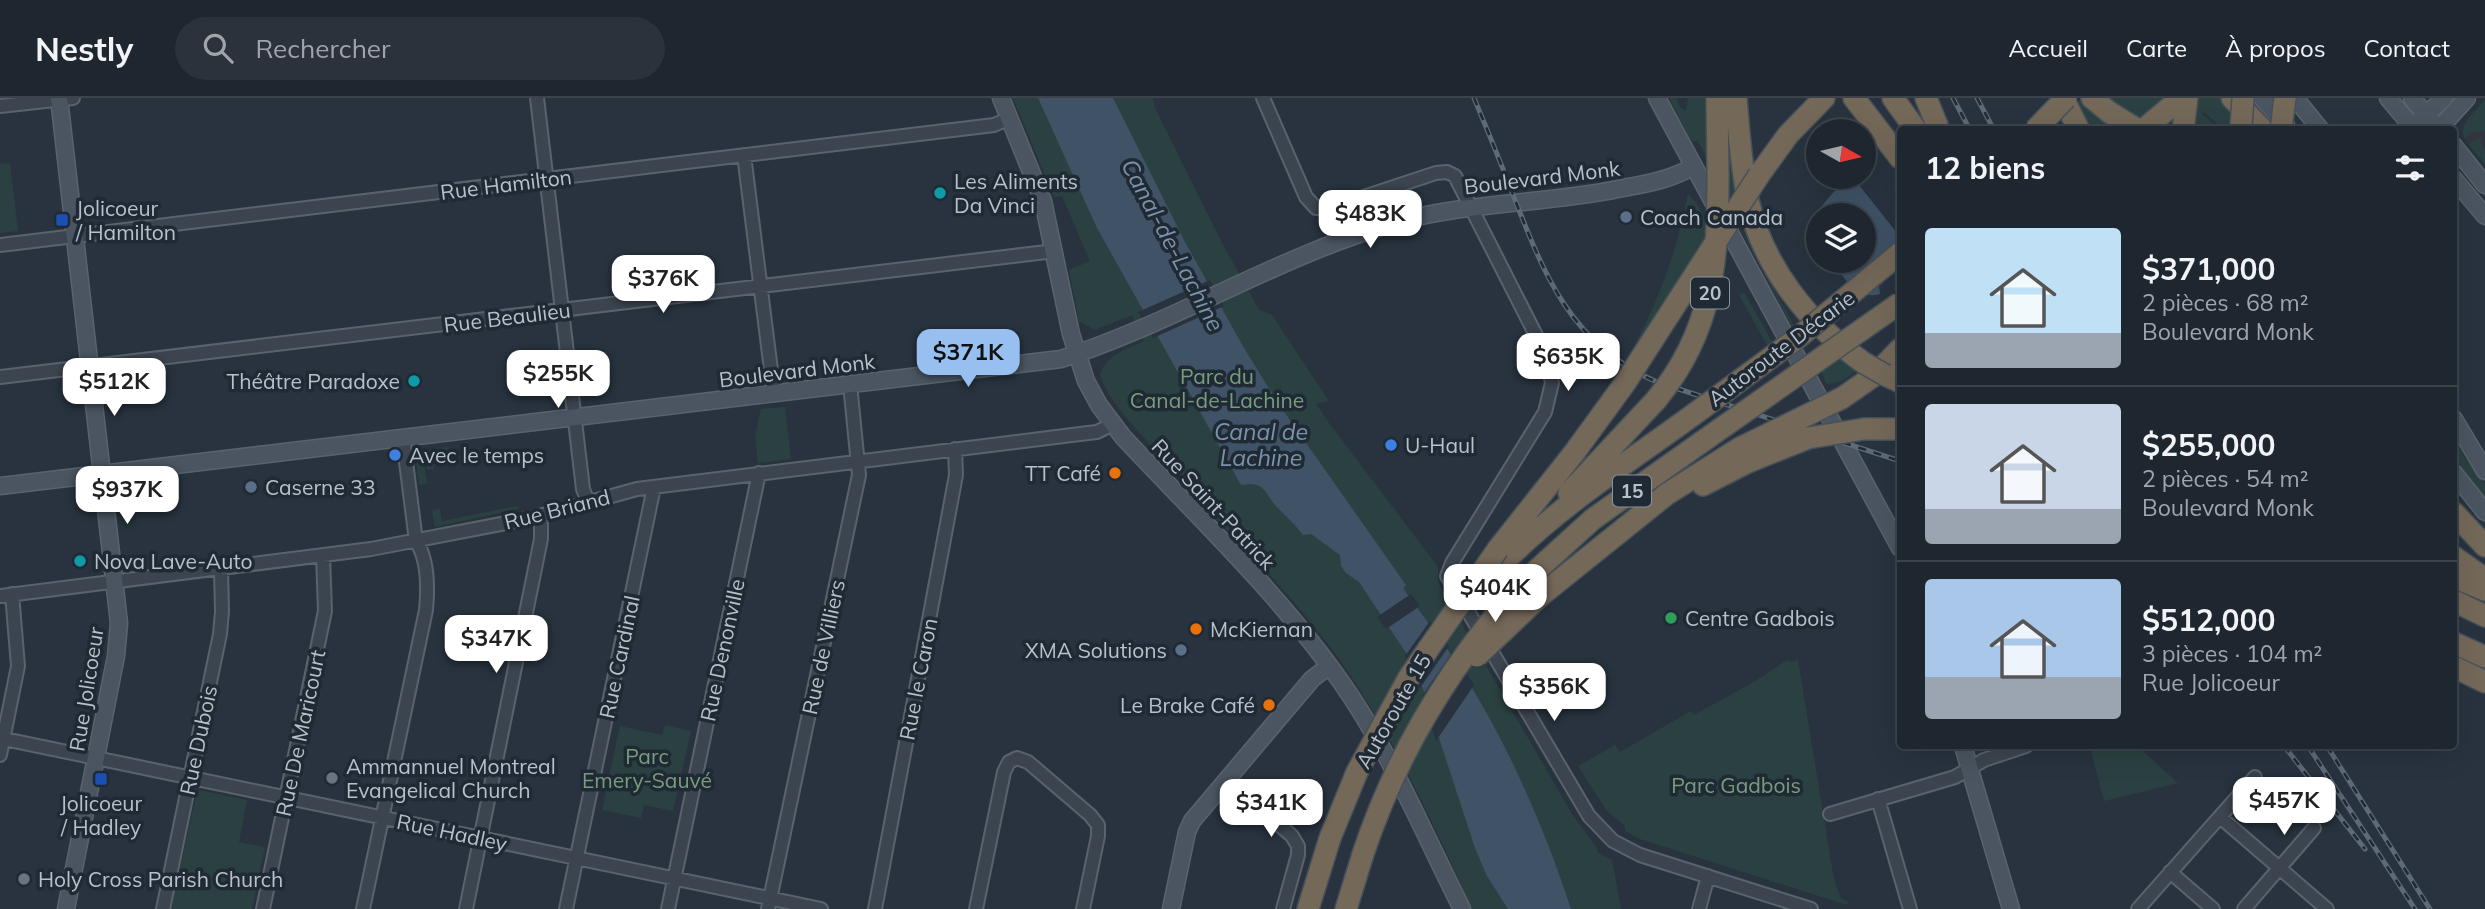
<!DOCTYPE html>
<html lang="fr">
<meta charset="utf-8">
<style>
body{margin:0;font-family:Mulish,sans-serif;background:#2b323b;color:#f1f3f6;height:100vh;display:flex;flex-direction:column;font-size:26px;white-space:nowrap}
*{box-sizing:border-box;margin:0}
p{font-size:23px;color:#a1a5aa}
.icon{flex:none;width:38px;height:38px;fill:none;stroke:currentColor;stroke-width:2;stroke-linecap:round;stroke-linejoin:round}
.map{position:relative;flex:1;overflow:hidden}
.details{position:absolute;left:1897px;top:28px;width:560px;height:623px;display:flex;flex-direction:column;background:#1e262f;border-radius:7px;box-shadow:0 7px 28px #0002,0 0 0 2px #3c434b}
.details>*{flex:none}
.needle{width:46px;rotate:98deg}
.tools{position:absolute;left:1806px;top:21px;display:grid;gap:14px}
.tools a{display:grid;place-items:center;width:70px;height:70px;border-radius:50%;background:#1e262f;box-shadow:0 7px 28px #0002,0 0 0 2px #3c434b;font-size:35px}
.price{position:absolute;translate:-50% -60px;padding:0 16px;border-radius:14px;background:#fff;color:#222;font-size:23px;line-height:46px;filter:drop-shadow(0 2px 4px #0008)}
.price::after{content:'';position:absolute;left:50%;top:42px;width:21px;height:16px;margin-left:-10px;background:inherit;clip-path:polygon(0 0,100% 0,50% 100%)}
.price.active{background:#97c0f0;color:#111}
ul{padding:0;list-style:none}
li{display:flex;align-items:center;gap:21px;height:175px;padding:0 28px}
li+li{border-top:2px solid #3c434b}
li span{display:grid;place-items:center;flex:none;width:196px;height:140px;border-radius:7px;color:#555}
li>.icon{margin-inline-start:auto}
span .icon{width:84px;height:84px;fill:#fffc;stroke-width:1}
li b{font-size:30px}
h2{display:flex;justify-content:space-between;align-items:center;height:84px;padding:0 28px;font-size:30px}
header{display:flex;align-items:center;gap:42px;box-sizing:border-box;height:98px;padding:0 35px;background:#1e262f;border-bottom:2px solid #3c434b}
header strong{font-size:33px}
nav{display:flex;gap:38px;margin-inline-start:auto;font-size:24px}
.search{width:490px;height:63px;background:#2b323b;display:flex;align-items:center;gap:18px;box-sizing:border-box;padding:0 24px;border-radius:38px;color:#a1a5aa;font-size:26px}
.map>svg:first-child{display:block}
.medical{fill:#343340}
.green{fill:#2b4141}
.water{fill:#3f5266}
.pier{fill:#28333f}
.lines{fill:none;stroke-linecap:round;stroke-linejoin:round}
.street-casing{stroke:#5a636c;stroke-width:16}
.secondary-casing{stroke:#5a636c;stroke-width:19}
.highway-casing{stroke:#465059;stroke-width:24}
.street{stroke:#3c454f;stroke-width:12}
.secondary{stroke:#4a5561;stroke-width:16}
.highway{stroke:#746859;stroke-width:21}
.rail-casing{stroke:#5e6a75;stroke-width:5}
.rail{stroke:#202a34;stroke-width:2.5;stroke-dasharray:8;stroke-linecap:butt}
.highway-bridge-casing{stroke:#465059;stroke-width:24;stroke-linecap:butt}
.highway-bridge{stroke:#746859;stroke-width:21}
.culture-dot{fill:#0f9aa8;stroke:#202a34;stroke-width:2.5}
.service-dot{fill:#5c6f8a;stroke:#202a34;stroke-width:2.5}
.transit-dot{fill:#1a4fb4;stroke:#202a34;stroke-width:2.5}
.shop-dot{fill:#3f7fe0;stroke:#202a34;stroke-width:2.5}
.food-dot{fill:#e8710a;stroke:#202a34;stroke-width:2.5}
.leisure-dot{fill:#2e9e5b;stroke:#202a34;stroke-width:2.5}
.worship-dot{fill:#6b7280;stroke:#202a34;stroke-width:2.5}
.labels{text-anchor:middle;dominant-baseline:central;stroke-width:7;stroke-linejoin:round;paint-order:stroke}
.shield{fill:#202a34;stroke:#8a939c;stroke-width:2}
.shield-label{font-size:19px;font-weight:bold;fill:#b8c0c9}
.street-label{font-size:21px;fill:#b8c0c9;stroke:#202a34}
.poi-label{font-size:21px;fill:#b8c0c9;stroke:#202a34;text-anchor:start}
.park-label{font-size:21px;fill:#789d7e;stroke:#202a34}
.water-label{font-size:23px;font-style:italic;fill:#7b93aa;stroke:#202a34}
</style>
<header>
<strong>Nestly</strong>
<div class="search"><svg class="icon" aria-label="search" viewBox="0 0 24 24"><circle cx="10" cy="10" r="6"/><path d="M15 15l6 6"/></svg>Rechercher</div>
<nav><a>Accueil</a><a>Carte</a><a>À propos</a><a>Contact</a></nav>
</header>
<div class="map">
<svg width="2485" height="811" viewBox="0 0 2485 811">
<rect width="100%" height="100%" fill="#28333f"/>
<path class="medical" d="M2485 2V66L2464 40 2462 34 2464 27Z"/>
<path class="green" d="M1013 0H1153L1155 10 1221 143 1259 212 1272 217 1329 303 1316 306 1329 325 1438 469V482L1441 490 1572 716 1597 750 1598 755 1612 762 1621 811H1472C1438 735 1403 659 1358 589 1317 524 1263 470 1211 414L1212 412 1202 401 1204 399 1196 394C1172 367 1106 308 1100 275 1108 256 1126 252 1144 243L1132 217 1095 232 1079 223 1069 172 1090 163 1062 98 1054 99Z
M1669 0H1676L1680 9 1686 13 1688 0H1708L1709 64 1697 42 1692 44Z
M1728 0 1739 97 1733 107 1727 96 1729 94 1726 89Z
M2081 0 2088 8 2119 31H2091L2077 4Z
M2108 0H2164L2139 21Z
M2198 0H2219L2233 13V31H2223L2204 14 2202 16 2220 31 2194 32Z
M2485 2V33L2473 35 2465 41C2457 27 2476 13 2485 2Z
M2480 39 2485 56V66L2468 46Z
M10 65 18 133 0 135V66Z
M1688 96 1696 104 1725 159 1635 256 1631 254C1658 204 1678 152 1688 96Z
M1726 104 1795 229 1793 230Z
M1744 194 1773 246 1768 249 1739 197Z
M1842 258 1861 270 1840 284 1826 286 1821 272Z
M785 309 791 361 758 365 755 339 761 311Z
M2454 339 2464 359 2485 386V400L2454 359Z
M449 349 448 357 435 359 434 371H427L425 352Z
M422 352 427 386 419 387 415 353Z
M517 408 518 411 435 429 432 412 440 411 442 423Z
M1787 562 1791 564 1798 562 1834 782 1841 800 1848 804 1847 807 1640 741 1625 733V728L1607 713 1578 668 1615 647 1620 654 1691 613 1694 617 1757 582Z
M665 627 691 633 673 713 644 707 641 720 602 712 620 628 662 637Z
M2093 648H2137L2178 685 2104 703 2090 649Z
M199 692 247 702 239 744 265 749 252 811H171L197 694Z"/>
<path class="water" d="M1038 0H1113L1185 144 1244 250 1278 305 1406 487 1403 490C1418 512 1435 533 1450 555 1502 633 1542 722 1571 811H1508L1487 778 1475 750 1416 570 1359 484 1346 475 1341 468 1340 457 1311 436 1303 437C1295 426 1285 418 1276 408 1264 394 1265 383 1241 387L1097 130Z
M1848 83 1859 87 1897 135 1895 151 1883 185 1879 188 1880 196C1858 203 1843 179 1832 163H1864V117H1818V142C1816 137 1812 132 1813 126 1814 115 1838 86 1848 83Z"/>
<path class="pier" d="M1210 182 1224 208 1153 240 1138 214Z
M1411 496 1420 508 1386 531 1377 519Z
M1430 523 1449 548 1420 590 1405 558Z
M1453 553 1474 587 1436 643 1422 598Z"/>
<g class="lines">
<defs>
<path id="street" d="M537 0 583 391 588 404
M1263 0 1306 99 1316 110H1330L1436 75 1447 74 1455 78 1546 257 1552 285 1545 314 1452 465 1447 478 1589 718 1613 743 1640 757 1811 811
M0 8 73 0
M744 57 774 296
M0 147 994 27 1010 20
M0 279 1055 153
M0 498 371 451 532 420 637 391 1088 335 1097 334 1113 326
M0 640 821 811
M0 657 18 568 12 496
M1228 682 1292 738 1298 748V757L1283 811
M1878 701 1910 811
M1830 716 1955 679 1984 662 2026 648
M2220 719 2327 811
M2170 774 2213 811
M163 811 220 536 222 514 221 471
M263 811 325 513 323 458
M363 811 426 512C428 491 428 461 416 443L403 340
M466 811 541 441V418
M566 811 654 389
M668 811 759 375
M768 811 859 377 850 286
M875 811 956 377 955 351
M976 811 1004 674 1009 664 1017 660 1028 664 1090 717 1098 727V738L1083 811
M1699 811 1708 778
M2138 811 2255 679
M2244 811 2314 730"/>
<path id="secondary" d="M59 0 119 525 116 558 66 811
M1001 0 1043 103 1071 236 1086 283 1099 307 1123 339C1195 416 1278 495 1339 581 1389 651 1423 734 1462 811
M1657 0 1900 450
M2262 0 2286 27
M2295 0 2321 32
M2388 0 2415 32
M2412 0 2433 25
M2413 29 2444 0
M2438 32 2467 0
M2454 48 2485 87
M2454 81 2485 118
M2454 321 2485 373
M2454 375 2485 414
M0 388 1061 261C1176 224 1280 157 1397 124 1469 104 1545 106 1618 91 1645 86 1671 82 1694 68
M1963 648 2011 811
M1171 811 1187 734 1192 723 1312 581 1329 568"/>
<path id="highway" d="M1717 0 1718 75
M1736 0C1739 34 1741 68 1748 102 1763 169 1809 226 1864 265
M1854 0 1900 60
M1893 0 1916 32
M1926 0 1937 27
M2063 0 2079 32
M2092 0 2109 14 2138 32
M2232 0 2263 32
M2143 32 2181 0
M2183 32 2187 0
M1759 77 1788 37 1824 0
M1885 277 1900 284
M1842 300 1875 277 1900 251
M1864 331H1900
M1703 387 1748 364
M1569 395 1656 302
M2454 415 2485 448
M1498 451 1574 355 1625 285
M2454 459 2485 481
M1507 461C1562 406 1630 363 1693 317
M2454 479 2485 492
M1526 482 1593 421 1723 329
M1540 498 1667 396 1740 350
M2454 503 2485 518
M2454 545 2485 559
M2454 569 2485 584
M1408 581 1429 550
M1308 811 1330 740 1357 674
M1346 811 1363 756"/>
</defs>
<use href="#street" class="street-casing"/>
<use href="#secondary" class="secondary-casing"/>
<use href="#highway" class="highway-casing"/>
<use href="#street" class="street"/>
<use href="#secondary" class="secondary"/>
<use href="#highway" class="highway"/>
<defs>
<path id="rail" d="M1474 0C1487 31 1500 63 1512 94 1544 177 1571 247 1657 284L1900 363
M1953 0 1970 32
M1977 0 1994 32
M2284 648 2365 751
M2308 648 2415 811
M2327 648 2430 811"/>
</defs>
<use href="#rail" class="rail-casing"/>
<use href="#rail" class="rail"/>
<defs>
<path id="highway-bridge" d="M2241 29 2243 0
M2035 32 2066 0
M2281 32 2285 0
M1864 265 1885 277
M1625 285 1759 77
M1656 302C1714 232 1718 162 1718 75
M1693 317 1800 238 1900 155
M1723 329 1900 205
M1740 350 1842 300
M1748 364 1808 340 1864 331
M1429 550 1498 451
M1477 558 1540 498
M1357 674 1408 581
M1363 756C1397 654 1454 561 1526 482"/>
</defs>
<use href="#highway-bridge" class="highway-bridge-casing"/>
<use href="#highway-bridge" class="highway-bridge"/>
</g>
<g class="culture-dot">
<circle cx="940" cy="95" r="7"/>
<circle cx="414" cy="283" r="7"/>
<circle cx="80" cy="463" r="7"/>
</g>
<g class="service-dot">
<circle cx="1626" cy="119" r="7"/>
<circle cx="251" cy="389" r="7"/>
<circle cx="1181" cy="552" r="7"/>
</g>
<g class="transit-dot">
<rect x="55" y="115" width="14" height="14" rx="3.5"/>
<rect x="94" y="674" width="14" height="14" rx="3.5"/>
</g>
<g class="shop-dot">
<circle cx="1391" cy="347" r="7"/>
<circle cx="395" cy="357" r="7"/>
</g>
<g class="food-dot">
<circle cx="1115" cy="375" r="7"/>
<circle cx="1196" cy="531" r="7"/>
<circle cx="1269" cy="607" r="7"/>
</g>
<circle class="leisure-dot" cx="1671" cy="520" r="7"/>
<g class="worship-dot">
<circle cx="332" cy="680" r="7"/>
<circle cx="24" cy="781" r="7"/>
</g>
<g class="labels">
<g class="shield">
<rect x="1691" y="179.5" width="38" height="31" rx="5"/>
<rect x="1613" y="377.5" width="38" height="31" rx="5"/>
</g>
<g class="shield-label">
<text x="1710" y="195">20</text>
<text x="1632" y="393">15</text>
</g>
<g class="street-label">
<text transform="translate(1542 79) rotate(-7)">Boulevard Monk</text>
<text transform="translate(506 86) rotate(-7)">Rue Hamilton</text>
<text transform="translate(507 219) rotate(-7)">Rue Beaulieu</text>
<text transform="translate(1781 250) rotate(-37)">Autoroute Décarie</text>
<text transform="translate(797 272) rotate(-7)">Boulevard Monk</text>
<text transform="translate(1214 406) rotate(47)">Rue Saint-Patrick</text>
<text transform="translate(557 411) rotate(-14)">Rue Briand</text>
<text transform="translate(823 549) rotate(-78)">Rue de Villiers</text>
<text transform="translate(722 552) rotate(-78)">Rue Denonville</text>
<text transform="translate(619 559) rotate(-78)">Rue Cardinal</text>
<text transform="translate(918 581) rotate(-79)">Rue le Caron</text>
<text transform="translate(86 591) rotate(-81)">Rue Jolicoeur</text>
<text transform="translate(1393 613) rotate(-60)">Autoroute 15</text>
<text transform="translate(300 635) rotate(-78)">Rue De Maricourt</text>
<text transform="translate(198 642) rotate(-78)">Rue Dubois</text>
<text transform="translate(452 734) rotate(12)">Rue Hadley</text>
</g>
<g class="poi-label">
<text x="954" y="83">Les Aliments<tspan x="954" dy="24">Da Vinci</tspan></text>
<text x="76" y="110">Jolicoeur<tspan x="76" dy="24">/ Hamilton</tspan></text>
<text x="1640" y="119">Coach Canada</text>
<text x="400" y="283" text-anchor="end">Théâtre Paradoxe</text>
<text x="1405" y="347">U-Haul</text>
<text x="409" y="357">Avec le temps</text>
<text x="1101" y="375" text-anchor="end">TT Café</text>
<text x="265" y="389">Caserne 33</text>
<text x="94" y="463">Nova Lave-Auto</text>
<text x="1685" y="520">Centre Gadbois</text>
<text x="1210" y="531">McKiernan</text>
<text x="1167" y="552" text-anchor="end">XMA Solutions</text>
<text x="1255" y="607" text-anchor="end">Le Brake Café</text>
<text x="346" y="668">Ammannuel Montreal<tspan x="346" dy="24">Evangelical Church</tspan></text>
<text x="101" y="705" text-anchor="middle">Jolicoeur<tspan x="101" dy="24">/ Hadley</tspan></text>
<text x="38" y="781">Holy Cross Parish Church</text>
</g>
<g class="park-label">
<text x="1217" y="278">Parc du<tspan x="1217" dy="24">Canal-de-Lachine</tspan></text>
<text x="647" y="658">Parc<tspan x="647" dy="24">Emery-Sauvé</tspan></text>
<text x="1736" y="687">Parc Gadbois</text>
</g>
<g class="water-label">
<text transform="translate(1173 147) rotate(62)">Canal-de-Lachine</text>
<text x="1261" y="333">Canal de<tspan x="1261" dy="26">Lachine</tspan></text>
</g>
</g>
</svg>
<div class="tools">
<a><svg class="needle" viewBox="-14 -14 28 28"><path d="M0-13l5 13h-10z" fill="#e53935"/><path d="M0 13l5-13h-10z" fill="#a1a5aa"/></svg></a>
<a><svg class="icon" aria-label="layers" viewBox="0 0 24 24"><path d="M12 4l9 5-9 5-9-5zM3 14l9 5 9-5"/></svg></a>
</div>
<b class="price" style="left:1370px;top:152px">$483K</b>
<b class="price" style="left:663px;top:217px">$376K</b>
<b class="price active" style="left:968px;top:291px">$371K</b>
<b class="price" style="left:1568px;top:295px">$635K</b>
<b class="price" style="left:558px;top:312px">$255K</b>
<b class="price" style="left:114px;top:320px">$512K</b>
<b class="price" style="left:127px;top:428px">$937K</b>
<b class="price" style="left:1495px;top:526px">$404K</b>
<b class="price" style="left:496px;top:577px">$347K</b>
<b class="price" style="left:1554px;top:625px">$356K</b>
<b class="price" style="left:2284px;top:739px">$457K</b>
<b class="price" style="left:1271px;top:741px">$341K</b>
<section class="details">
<h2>12 biens<svg class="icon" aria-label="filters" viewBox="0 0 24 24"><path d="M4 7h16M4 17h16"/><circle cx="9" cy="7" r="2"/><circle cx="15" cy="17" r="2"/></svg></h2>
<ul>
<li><span style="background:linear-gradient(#bfe0f5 75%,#9aa5b1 0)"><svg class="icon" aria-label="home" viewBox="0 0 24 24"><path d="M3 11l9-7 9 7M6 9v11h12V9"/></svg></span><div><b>$371,000</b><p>2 pièces · 68 m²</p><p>Boulevard Monk</p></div></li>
<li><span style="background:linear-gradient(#c9d6e8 75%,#9aa5b1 0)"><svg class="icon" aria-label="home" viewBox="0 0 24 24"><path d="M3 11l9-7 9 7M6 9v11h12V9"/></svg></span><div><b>$255,000</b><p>2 pièces · 54 m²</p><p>Boulevard Monk</p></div></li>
<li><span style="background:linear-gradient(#a9c7e8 70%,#9aa5b1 0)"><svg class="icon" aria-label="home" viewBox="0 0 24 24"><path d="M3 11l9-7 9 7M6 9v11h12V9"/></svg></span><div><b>$512,000</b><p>3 pièces · 104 m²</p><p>Rue Jolicoeur</p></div></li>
</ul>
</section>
</div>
